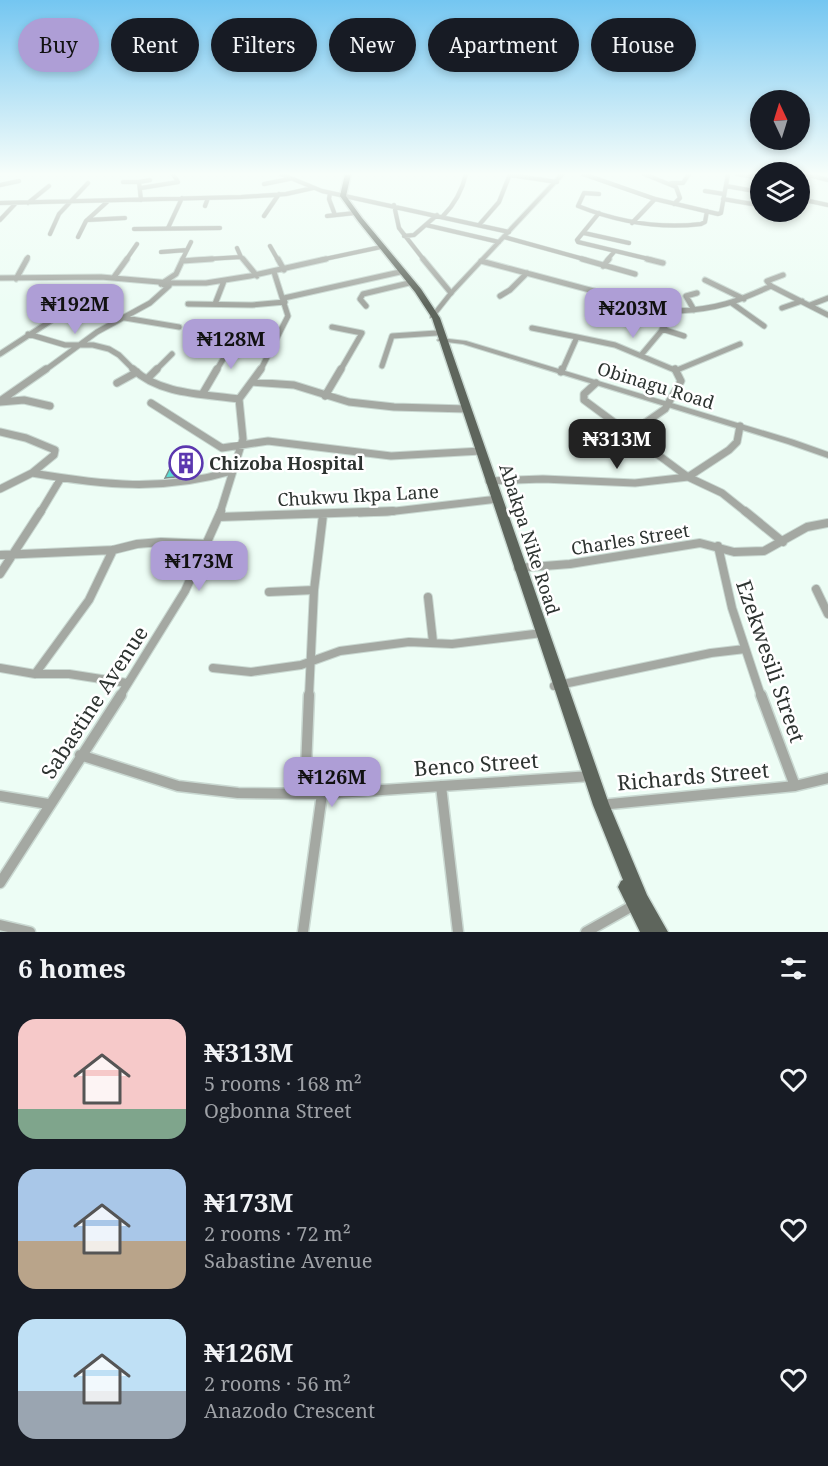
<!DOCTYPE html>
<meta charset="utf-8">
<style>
body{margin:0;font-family:"Noto Serif",serif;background:#242831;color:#f1f3f6;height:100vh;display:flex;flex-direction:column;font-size:22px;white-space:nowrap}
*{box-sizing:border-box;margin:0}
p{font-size:20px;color:#9ea1a6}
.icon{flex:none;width:33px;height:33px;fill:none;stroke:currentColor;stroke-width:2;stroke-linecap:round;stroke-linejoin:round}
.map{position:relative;height:932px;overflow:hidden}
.side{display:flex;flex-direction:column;background:#171b24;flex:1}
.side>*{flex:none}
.banner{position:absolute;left:18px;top:18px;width:792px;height:54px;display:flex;gap:12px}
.needle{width:39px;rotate:356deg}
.tools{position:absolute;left:750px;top:90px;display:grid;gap:12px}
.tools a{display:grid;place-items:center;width:60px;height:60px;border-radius:50%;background:#171b24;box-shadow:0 3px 9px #0003;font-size:30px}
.price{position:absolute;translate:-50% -51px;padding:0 14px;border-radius:12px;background:#ae9ed6;color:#111;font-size:20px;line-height:39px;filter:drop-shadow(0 2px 3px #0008)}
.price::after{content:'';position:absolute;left:50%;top:36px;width:18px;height:14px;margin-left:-9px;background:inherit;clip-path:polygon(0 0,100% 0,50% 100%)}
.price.active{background:#222;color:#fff}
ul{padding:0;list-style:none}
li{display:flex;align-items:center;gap:18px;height:150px;padding:0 18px}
li span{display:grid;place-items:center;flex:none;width:168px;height:120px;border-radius:18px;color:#555}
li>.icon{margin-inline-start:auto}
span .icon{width:72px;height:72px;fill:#fffc;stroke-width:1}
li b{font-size:26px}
h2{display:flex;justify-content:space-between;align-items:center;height:72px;padding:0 18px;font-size:26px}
.pill{padding:0 21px;border-radius:27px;background:#171b24;box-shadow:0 3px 9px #0003;font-size:21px;line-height:54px}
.pill.active{background:#ae9ed6;color:#111}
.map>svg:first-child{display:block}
.building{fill:#58dcd4;stroke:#7c8d8b;stroke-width:1.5}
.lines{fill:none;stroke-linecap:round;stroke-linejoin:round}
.minor-far4-casing{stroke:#cad9d2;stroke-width:5}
.minor-far3-casing{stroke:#cad9d2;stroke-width:7}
.minor-far2-casing{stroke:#cad9d2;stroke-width:9}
.minor-far1-casing{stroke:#cad9d2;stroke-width:10}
.minor-casing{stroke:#cad9d2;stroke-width:13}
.tertiary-casing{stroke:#cad9d2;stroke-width:2}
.primary-casing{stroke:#cad9d2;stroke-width:3}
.minor-far4{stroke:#a4a8a2;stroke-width:4}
.minor-far3{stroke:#a4a8a2;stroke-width:5}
.minor-far2{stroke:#a4a8a2;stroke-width:7}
.minor-far1{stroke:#a4a8a2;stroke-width:8}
.minor{stroke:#a4a8a2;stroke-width:10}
.tertiary{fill:#a4a8a2;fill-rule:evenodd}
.primary{fill:#5e655c;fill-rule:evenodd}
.labels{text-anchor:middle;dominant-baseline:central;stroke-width:5;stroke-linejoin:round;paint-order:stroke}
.street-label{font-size:18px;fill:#2d3330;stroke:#fff}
.poi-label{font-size:18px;font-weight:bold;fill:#2d3330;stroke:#fff;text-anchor:start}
.near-street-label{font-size:21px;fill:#2d3330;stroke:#fff}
</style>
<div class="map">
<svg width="828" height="932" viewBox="0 0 828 932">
<rect width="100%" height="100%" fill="#edfdf5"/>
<path class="building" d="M177 454H195L185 476 165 478Z"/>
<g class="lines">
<defs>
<path id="minor-far4" d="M281 174 322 191 509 232
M583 174 655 199 718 214 721 213 728 174
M644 174 676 187 680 198 674 204
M737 174 760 178
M805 174 828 180
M510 175 557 182
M123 182H139L141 200
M139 182 150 180
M671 183H683L689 174
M264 184 289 179
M0 185 19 181
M726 186 760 192
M141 188 178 182 173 174
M705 191 724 194
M330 193 329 199 335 215
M599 194 584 193 578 206C618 222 658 229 701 224L705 222 707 211
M723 199 758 205
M800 199 828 205
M0 203 241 197 286 194 313 188
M28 203 49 186
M394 205 399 228 424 260
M205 206 208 198
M599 213 577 240 578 242 653 260
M264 216 279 194
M327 216 355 213
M443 216C455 204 462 191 466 174
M0 220 16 203
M87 220 125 218
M632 223 655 199
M426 225 499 242
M479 225 499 202 510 174
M168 228 182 198
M134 229 220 228
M584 233 629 243
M50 234 59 214 88 183
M404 236 414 235 437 215
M78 237 86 221 107 202
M504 237 587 260
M270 246 278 260
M161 252 187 250
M241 257 244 260
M26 260 28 257
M126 260 137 244
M182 260 191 242
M190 260 241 257 237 248
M320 260 381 247
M607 260 614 252"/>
<path id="minor-far3" d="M243 259 257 276
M278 259 284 270
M423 259 451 293
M582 259 635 274
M647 259 663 263
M182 261 212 259
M481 261 605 294
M603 266 609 259
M114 277 127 259
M0 278 101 277 171 283H206L250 276 326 259
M16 279 27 259
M705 280 744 299
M161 284 176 274 183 259
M771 286 828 315
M500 296 510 290 527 273
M284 298 400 272
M188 304 252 305 285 302
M215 304 224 281
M733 304 764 326
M810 305 828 298
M366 306 360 299 363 294 409 283
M782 308 802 301
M694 310 686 296 697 293
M125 318 179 327
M332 327 362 333 340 371
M532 328 577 337
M662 329 684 336
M28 334 65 345H93L109 349 119 355 135 371
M0 354 75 305
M642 354 678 311C717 309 736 302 771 286L767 281 783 275
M382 366 392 336 437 333
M677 370 740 344
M44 371 97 332 150 303 169 286 164 285
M155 371 172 354
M216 371 238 334
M260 371 288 316 274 272
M562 371 577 337 615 345 677 371"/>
<path id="minor-far2" d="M133 369C160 395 205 394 239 399
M561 372 562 369
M147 379 157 369
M252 382 294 385 349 402 394 407 467 409
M117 383 137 372
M596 383 584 394V400L688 477 722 493 747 513
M203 393 217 369
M325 396 341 369
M0 401 46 369
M0 402 24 400 50 406
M151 403 222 448 268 441 391 456 481 451
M0 432 26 438 55 450 54 455 32 473C103 485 162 492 232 471
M629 434 665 409 681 381 675 369
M489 481 543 479 635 483 688 477 729 450 737 442 740 426
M0 489 32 473
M40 513 61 478
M220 513 243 439 239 399 261 369
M360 513 387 512 498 499"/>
<path id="minor-far1" d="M745 511 783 542
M219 517 393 511
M718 546 732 608 761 696
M0 555 113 550 137 544 161 542 207 544
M518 568 570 564 700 543 734 552 764 551 807 527 828 523
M0 574 41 511
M816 589 828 614
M269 592 314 590
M428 597 433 642
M0 668 35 674H69L127 683
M213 668 251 672 301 665 340 651 409 642 452 644 542 633
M35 674 89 600 113 550
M554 686 711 653 745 649
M120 696 185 591 221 511
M309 696 314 590 323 515"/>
<path id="minor" d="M761 695 795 786
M80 755 178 786 238 793 322 794 591 776
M441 786 458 932
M305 793 309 695
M0 796 48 804
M600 805 795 786 828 778
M0 883 121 695
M0 925 30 932
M303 932 322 794
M586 932 636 904"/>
<path id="tertiary" d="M560 174H565L453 294 434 318H430V316L449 292Z
M440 338 466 341 794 440 828 452V458L788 444 463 344 438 341 437 340Z"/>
<path id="primary" d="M345 174H351L346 196 362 218 421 289 440 318 609 804 647 895 668 932H640L621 893 618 887 621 881 623 880 593 805 432 318 415 292 358 221 340 196Z"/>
</defs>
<use href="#minor-far4" class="minor-far4-casing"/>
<use href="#minor-far3" class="minor-far3-casing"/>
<use href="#minor-far2" class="minor-far2-casing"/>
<use href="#minor-far1" class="minor-far1-casing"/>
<use href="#minor" class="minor-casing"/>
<use href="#tertiary" class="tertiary-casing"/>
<use href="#primary" class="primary-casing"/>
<use href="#minor-far4" class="minor-far4"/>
<use href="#minor-far3" class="minor-far3"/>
<use href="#minor-far2" class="minor-far2"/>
<use href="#minor-far1" class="minor-far1"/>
<use href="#minor" class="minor"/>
<use href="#tertiary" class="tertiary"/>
<use href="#primary" class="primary"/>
</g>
<linearGradient id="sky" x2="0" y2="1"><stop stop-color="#74c6f1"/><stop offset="0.57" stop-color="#f7fefa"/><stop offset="1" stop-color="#f7fefa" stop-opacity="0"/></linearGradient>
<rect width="828" height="305" fill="url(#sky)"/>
<defs>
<symbol id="building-ring" viewBox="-11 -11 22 22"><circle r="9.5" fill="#fff" stroke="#5b37af" stroke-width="1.5"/><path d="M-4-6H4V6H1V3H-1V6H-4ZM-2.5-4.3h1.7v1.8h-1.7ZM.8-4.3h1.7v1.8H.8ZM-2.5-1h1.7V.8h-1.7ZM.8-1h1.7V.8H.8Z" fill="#5b37af"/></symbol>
</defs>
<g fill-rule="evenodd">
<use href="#building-ring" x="167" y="444" width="38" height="38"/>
</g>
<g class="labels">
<g class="street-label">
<text transform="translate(656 385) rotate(17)">Obinagu Road</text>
<text transform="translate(358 495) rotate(-3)">Chukwu Ikpa Lane</text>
<text transform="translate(530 539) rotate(72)">Abakpa Nike Road</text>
<text transform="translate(630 539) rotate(-9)">Charles Street</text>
</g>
<g class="poi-label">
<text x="209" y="463">Chizoba Hospital</text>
</g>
<g class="near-street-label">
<text transform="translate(771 661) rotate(71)">Ezekwesili Street</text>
<text transform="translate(94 702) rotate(-57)">Sabastine Avenue</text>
<text transform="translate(476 764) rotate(-4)">Benco Street</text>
<text transform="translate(693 776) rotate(-5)">Richards Street</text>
</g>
</g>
</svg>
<div class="tools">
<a><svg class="needle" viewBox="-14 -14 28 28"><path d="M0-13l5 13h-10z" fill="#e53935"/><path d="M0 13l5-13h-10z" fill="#9ea1a6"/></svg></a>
<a><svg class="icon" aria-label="layers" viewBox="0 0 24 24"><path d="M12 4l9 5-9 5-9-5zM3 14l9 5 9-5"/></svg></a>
</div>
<b class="price" style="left:75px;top:335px">₦192M</b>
<b class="price" style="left:633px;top:339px">₦203M</b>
<b class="price" style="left:231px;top:370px">₦128M</b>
<b class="price active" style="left:617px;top:470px">₦313M</b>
<b class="price" style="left:199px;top:592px">₦173M</b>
<b class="price" style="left:332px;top:808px">₦126M</b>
<div class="banner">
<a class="pill active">Buy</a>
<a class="pill">Rent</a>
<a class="pill">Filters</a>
<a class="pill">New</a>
<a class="pill">Apartment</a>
<a class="pill">House</a>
</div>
</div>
<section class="side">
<h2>6 homes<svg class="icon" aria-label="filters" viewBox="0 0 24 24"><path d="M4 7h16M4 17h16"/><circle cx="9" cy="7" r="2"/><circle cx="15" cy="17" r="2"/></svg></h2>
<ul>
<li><span style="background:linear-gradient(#f6c9c9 75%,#7fa58c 0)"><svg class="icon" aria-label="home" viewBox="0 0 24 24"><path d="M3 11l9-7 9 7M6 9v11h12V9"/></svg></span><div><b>₦313M</b><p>5 rooms · 168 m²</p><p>Ogbonna Street</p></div><svg class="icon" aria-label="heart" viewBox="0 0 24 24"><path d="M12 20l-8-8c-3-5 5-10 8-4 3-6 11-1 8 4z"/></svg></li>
<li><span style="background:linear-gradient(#a9c7e8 60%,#b9a48a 0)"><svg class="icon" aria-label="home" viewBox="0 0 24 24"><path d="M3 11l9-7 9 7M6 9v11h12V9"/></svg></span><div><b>₦173M</b><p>2 rooms · 72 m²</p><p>Sabastine Avenue</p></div><svg class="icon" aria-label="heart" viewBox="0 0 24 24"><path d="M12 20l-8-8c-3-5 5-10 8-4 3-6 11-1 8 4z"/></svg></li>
<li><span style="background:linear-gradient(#bfe0f5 60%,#9aa5b1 0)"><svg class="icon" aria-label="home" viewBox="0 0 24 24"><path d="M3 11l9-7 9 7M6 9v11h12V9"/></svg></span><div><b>₦126M</b><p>2 rooms · 56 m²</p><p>Anazodo Crescent</p></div><svg class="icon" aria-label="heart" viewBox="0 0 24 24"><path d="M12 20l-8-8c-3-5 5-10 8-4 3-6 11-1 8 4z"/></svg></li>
</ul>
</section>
